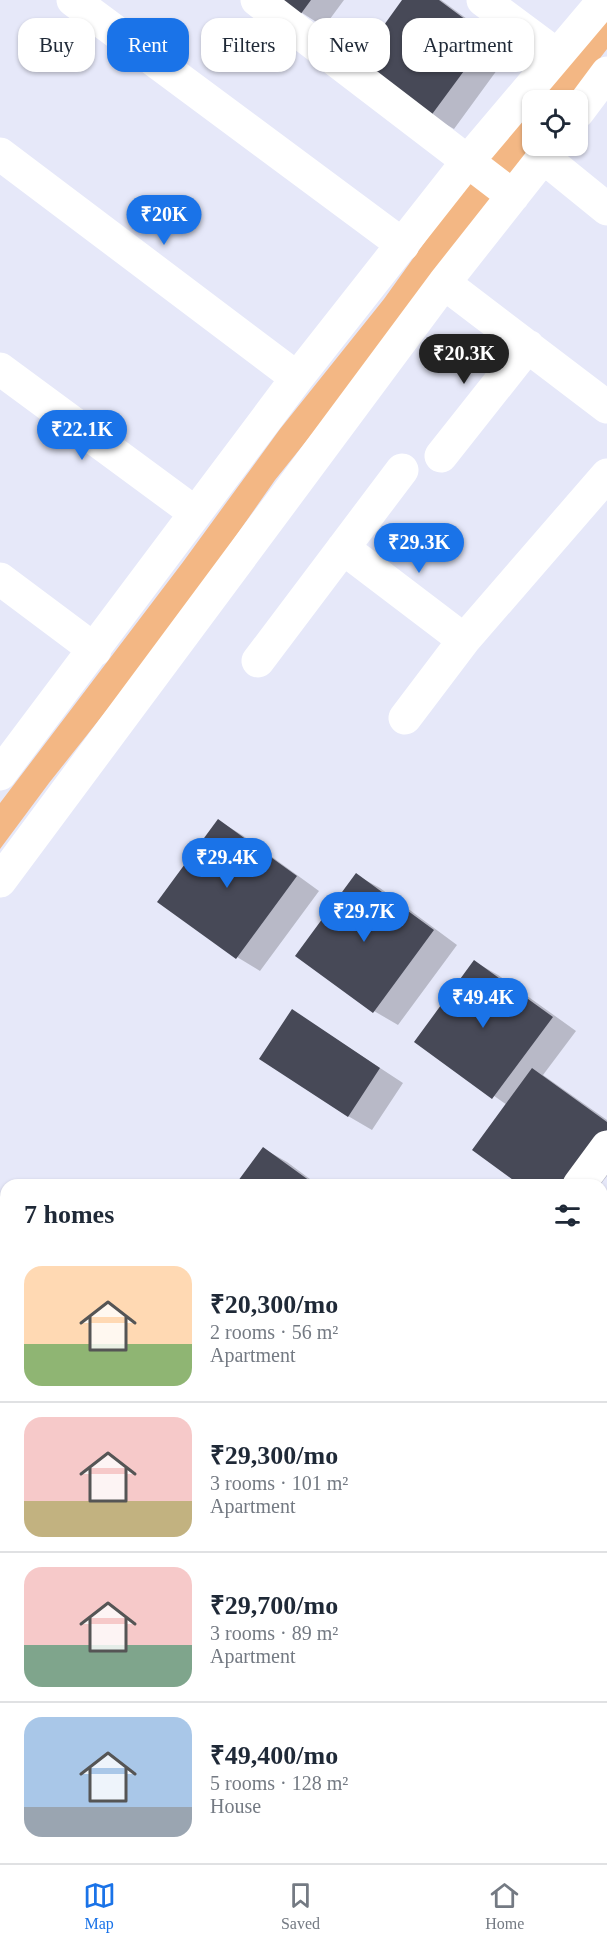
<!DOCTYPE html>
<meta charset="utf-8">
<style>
body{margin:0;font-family:Georgia,serif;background:#f2f2f3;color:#1f2937;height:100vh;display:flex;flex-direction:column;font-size:22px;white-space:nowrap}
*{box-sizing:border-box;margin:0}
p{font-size:20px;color:#747a83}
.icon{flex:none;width:33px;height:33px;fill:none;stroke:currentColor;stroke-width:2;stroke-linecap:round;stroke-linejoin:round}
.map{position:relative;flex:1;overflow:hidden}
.sheet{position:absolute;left:0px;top:1179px;width:608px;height:684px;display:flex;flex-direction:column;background:#fff;border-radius:18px 18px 0 0;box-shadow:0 2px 4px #0004}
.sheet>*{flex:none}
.banner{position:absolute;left:18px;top:18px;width:572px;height:54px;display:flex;gap:12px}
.buttons{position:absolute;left:522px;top:90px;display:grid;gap:12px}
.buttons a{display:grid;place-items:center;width:66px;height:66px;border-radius:12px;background:#fff;box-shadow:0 2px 4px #0004;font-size:30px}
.price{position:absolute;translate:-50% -51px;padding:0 14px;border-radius:21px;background:#1a73e8;color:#fff;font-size:20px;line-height:39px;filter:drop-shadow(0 2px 3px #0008)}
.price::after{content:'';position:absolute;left:50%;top:36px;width:18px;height:14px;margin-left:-9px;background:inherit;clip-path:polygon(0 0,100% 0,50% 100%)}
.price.active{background:#222;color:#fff}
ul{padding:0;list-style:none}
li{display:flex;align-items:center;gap:18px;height:150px;padding:0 24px}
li+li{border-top:2px solid #e0e1e3}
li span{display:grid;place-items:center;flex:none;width:168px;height:120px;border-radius:18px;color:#555}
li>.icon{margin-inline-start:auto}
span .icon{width:72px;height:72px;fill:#fffc;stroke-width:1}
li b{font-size:26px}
h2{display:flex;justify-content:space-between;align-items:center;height:72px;padding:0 24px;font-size:26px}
.tag{padding:0 21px;border-radius:18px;background:#fff;box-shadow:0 2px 4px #0004;font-size:21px;line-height:54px}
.tag.active{background:#1a73e8;color:#fff}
.dock{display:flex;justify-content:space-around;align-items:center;height:84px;border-top:2px solid #e0e1e3;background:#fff;font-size:16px;color:#747a83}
.dock a{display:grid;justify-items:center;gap:3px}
.dock .active{color:#1a73e8}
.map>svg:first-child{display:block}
.green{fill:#f3b784}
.shadow{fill:#0003}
.building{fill:#474957}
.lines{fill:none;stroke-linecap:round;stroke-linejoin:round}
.minor{stroke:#fff;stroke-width:33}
</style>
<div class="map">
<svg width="607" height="1863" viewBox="0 0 607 1863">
<rect width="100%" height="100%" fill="#e6e8f9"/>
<path class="green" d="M607 16V49L568 100H536Z
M532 104V146L374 357 275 480 171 629 49 783 0 849V803L183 562 280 429 384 299 467 183Z"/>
<path class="shadow" d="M282 0H344L324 27Z
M404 0H441L511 51 454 129 431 116Z
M219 821 242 835 319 891 260 971 237 957Z
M356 875 380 888 457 945 398 1025 374 1011Z
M475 962 498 975 576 1031 543 1075 607 1120V1176L600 1185H523L507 1105 416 1041Z
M293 1011 403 1083 372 1130 348 1116Z
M264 1149 287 1162 318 1185H236Z
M607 1472V1562L602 1566V1476Z
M0 1671 6 1675V1700L0 1708Z"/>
<path class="building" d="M279 0H311L300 15Z
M402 0H439L489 37 430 117 356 64Z
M218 819 297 876 236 959 157 902Z
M356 873 434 930 373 1013 295 956Z
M474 960 553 1017 492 1099 414 1042Z
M292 1009 380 1068 348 1117 259 1059Z
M532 1068 607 1122V1130L567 1185H520L472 1150Z
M263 1147 310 1181 308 1185H235Z
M607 1471V1533L602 1537V1474Z
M6 1594V1643L0 1638V1602Z
M602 1819 607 1822V1863H441L432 1857H602Z"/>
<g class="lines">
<path class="minor" d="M73 0 403 245
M257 0 513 196
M483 0 557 55
M578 112 607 73
M0 154 297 378
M543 157 607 209
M444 283 607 407
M0 369 194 512
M441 456 528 346
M343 548 464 640
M0 579 95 650
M258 661 402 470
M405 718 464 640 607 475
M0 774 297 378 467 162 604 0
M0 881 444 283 552 146
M579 1185 607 1147
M0 1223 6 1227
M602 1372 607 1368
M602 1460 607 1456
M602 1577 607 1570
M602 1664 607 1668
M602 1804 607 1808
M419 1857 427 1863"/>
</g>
</svg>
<div class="buttons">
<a><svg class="icon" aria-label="locate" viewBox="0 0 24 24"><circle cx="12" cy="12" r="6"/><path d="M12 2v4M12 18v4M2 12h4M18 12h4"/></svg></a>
</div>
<b class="price" style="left:164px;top:246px">₹20K</b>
<b class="price active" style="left:464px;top:385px">₹20.3K</b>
<b class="price" style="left:82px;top:461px">₹22.1K</b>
<b class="price" style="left:419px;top:574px">₹29.3K</b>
<b class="price" style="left:227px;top:889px">₹29.4K</b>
<b class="price" style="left:364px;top:943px">₹29.7K</b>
<b class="price" style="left:483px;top:1029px">₹49.4K</b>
<div class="banner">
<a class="tag">Buy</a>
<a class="tag active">Rent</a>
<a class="tag">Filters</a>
<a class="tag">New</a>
<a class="tag">Apartment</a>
</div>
<section class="sheet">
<h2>7 homes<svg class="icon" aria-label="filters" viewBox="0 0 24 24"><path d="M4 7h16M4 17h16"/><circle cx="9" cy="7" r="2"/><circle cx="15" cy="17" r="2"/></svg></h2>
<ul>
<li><span style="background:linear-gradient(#ffd9b3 65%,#8fb573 0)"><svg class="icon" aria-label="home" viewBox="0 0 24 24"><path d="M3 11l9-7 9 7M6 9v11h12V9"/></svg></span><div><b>₹20,300/mo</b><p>2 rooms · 56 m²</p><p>Apartment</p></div></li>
<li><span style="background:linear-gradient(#f6c9c9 70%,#c2b280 0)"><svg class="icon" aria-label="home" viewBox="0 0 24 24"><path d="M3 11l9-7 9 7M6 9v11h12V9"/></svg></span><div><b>₹29,300/mo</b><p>3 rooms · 101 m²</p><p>Apartment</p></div></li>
<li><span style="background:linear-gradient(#f6c9c9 65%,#7fa58c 0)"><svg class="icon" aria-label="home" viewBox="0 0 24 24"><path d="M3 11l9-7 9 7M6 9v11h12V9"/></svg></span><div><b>₹29,700/mo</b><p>3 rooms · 89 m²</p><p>Apartment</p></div></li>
<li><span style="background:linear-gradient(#a9c7e8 75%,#9aa5b1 0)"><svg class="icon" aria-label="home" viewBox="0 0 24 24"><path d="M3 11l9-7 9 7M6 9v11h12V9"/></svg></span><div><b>₹49,400/mo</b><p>5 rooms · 128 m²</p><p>House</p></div></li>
</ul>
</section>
</div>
<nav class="dock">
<a class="active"><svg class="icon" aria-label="map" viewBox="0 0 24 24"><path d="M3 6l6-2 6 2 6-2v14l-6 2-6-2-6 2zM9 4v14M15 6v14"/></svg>Map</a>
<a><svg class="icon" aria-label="saved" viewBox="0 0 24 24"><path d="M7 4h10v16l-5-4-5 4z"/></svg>Saved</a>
<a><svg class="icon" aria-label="home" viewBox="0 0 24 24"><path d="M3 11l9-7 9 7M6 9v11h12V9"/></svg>Home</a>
</nav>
